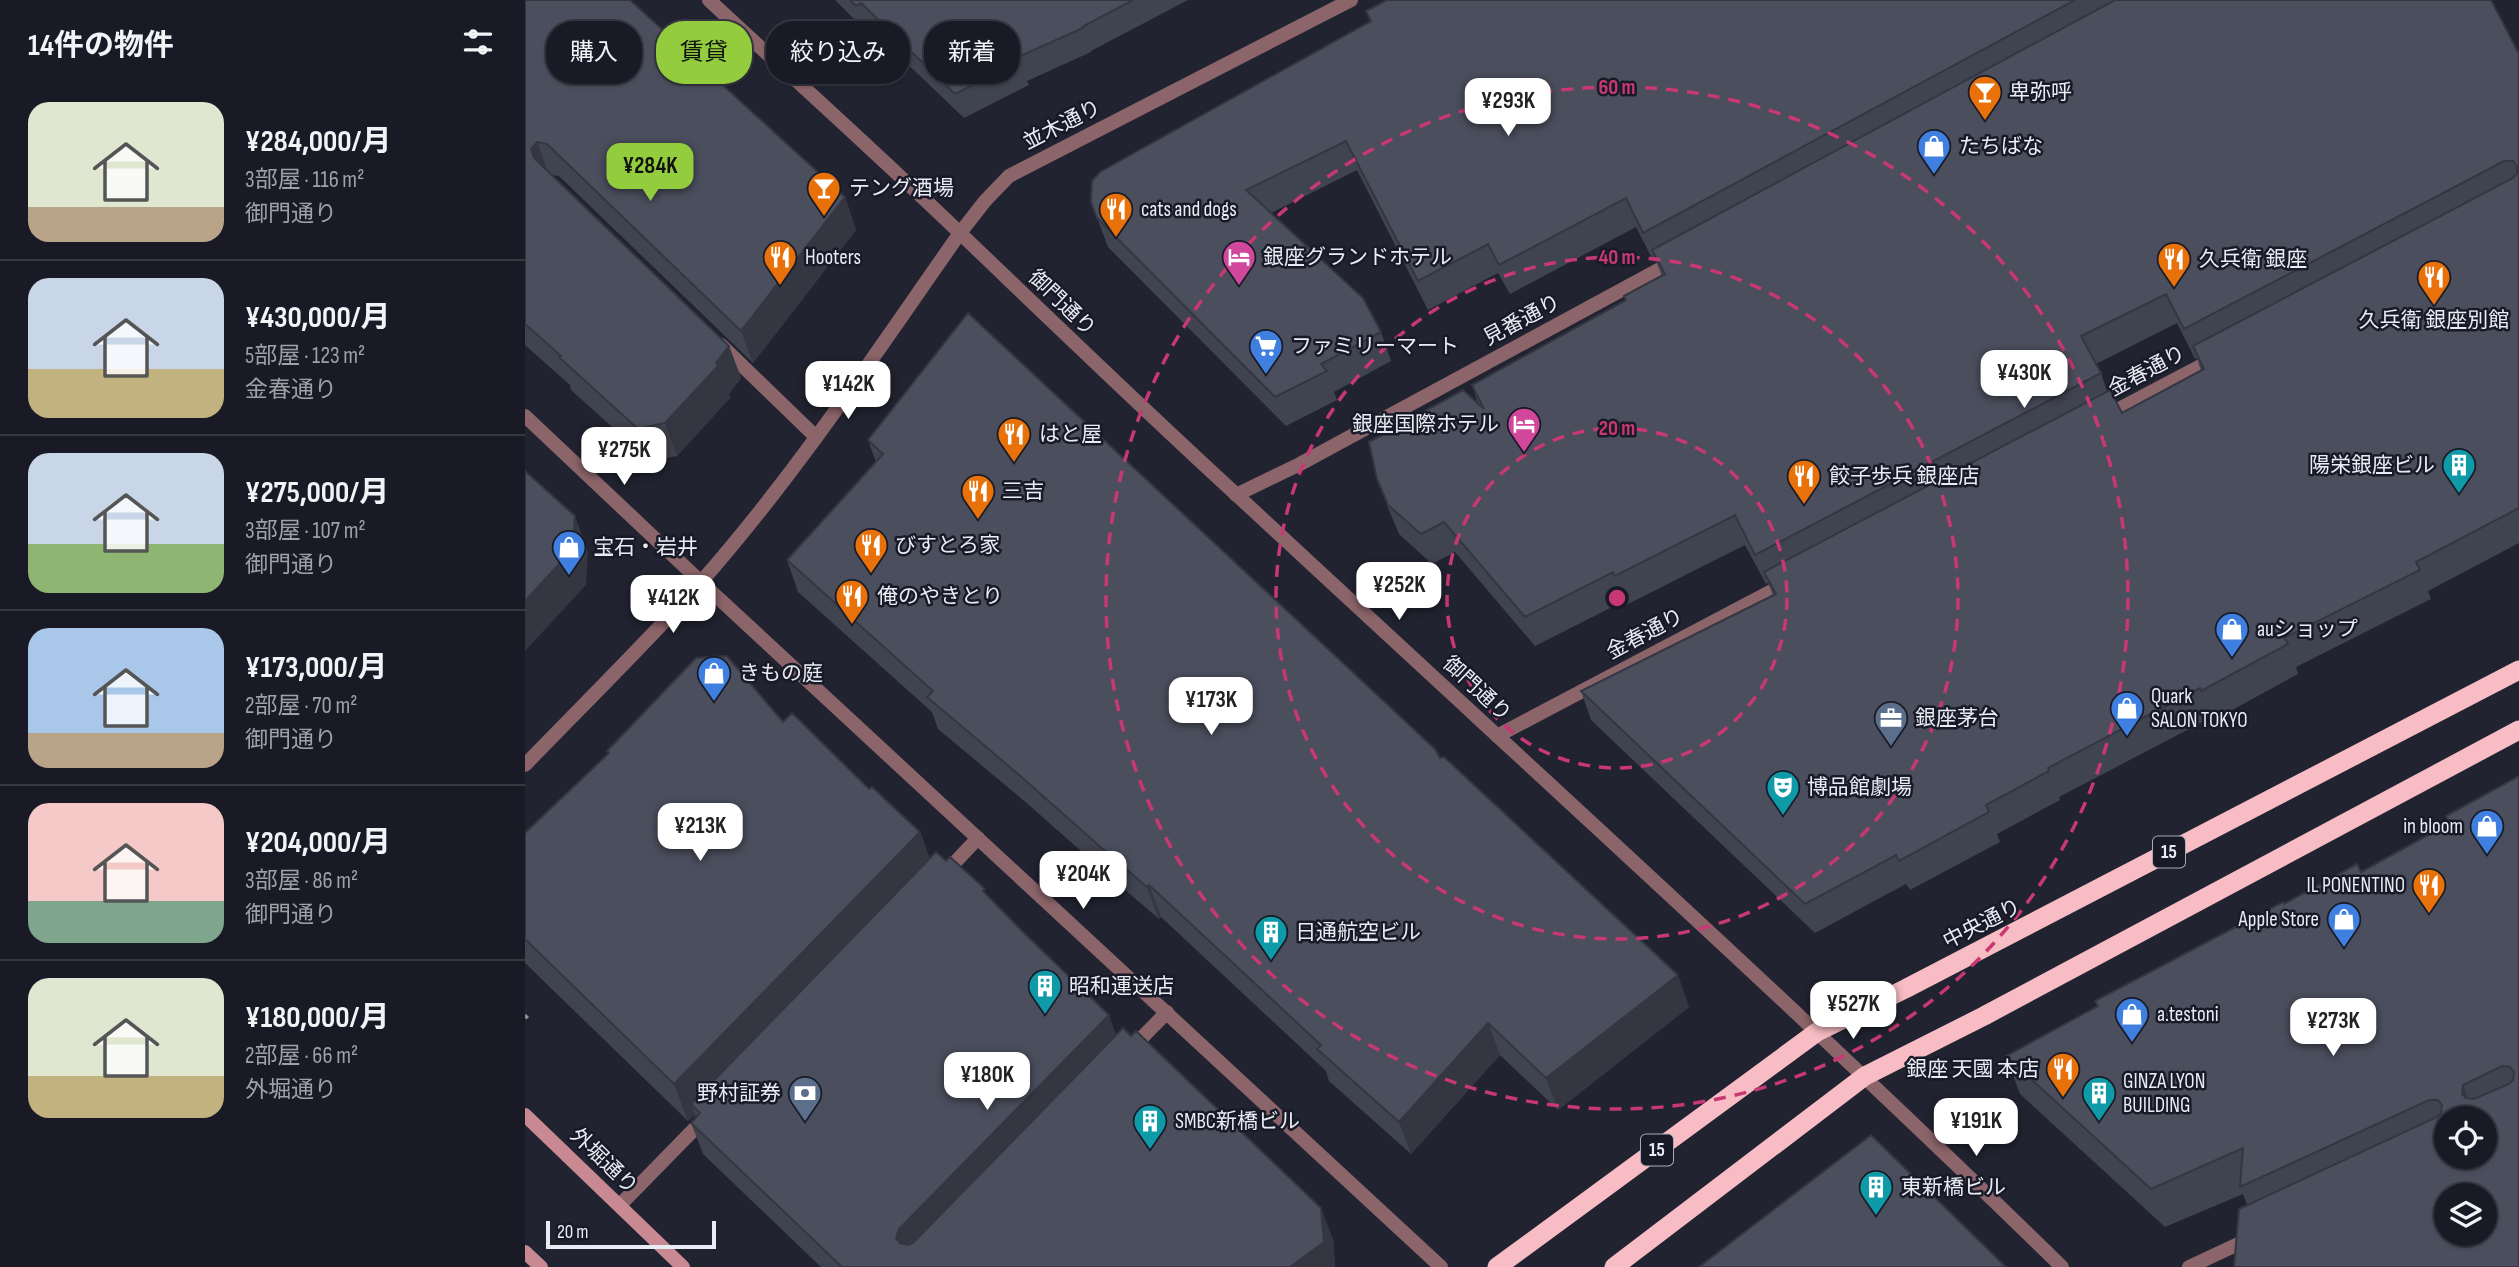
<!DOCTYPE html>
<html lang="ja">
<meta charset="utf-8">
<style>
body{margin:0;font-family:"Sofia Sans Condensed","Noto Sans JP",sans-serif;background:#22232d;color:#f1f3f6;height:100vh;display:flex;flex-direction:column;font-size:26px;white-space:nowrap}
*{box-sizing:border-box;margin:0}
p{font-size:23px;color:#9fa1a7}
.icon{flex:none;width:38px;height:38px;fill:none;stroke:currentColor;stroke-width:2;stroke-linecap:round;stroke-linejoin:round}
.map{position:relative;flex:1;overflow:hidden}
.drawer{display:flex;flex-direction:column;background:#191a25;width:525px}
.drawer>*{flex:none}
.banner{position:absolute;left:21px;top:21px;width:665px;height:63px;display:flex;gap:14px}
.fabs{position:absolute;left:1909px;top:1106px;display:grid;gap:14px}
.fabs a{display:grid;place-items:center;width:63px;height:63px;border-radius:50%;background:#191a25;box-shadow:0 2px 5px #0004,0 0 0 2px #373842;font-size:35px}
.scale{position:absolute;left:21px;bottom:18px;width:170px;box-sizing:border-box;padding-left:7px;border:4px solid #e9ebf5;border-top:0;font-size:19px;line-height:24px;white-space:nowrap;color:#e9ebf5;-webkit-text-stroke:5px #181a27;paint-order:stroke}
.price{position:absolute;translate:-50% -60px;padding:0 16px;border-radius:14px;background:#fff;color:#222;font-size:23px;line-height:46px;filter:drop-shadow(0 2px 4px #0008)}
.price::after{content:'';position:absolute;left:50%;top:42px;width:21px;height:16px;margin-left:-10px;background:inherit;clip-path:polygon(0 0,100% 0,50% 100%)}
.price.active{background:#93cd3d;color:#111}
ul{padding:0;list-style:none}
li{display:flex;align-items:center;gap:21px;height:175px;padding:0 28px}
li+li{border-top:2px solid #373842}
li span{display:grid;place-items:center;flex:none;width:196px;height:140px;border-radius:21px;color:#555}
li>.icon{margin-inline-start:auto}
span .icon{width:84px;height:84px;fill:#fffc;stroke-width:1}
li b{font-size:30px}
h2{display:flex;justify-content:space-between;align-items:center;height:84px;padding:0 28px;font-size:30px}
.chip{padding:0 24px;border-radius:28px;background:#191a25;box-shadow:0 2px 5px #0004,0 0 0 2px #373842;font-size:24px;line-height:63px}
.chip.active{background:#93cd3d;color:#111}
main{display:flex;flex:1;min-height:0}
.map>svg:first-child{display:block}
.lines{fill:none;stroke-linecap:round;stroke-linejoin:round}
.path{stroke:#8c8e9a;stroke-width:4.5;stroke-dasharray:3.5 5;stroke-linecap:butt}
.service{stroke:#8c656a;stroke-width:14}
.minor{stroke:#8c656a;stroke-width:14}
.tertiary{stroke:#8c656a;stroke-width:14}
.secondary{stroke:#c88992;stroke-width:14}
.trunk{stroke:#f8bcc4;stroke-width:19}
.wall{fill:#404350;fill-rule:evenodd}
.shaded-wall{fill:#343741}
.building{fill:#4b4e5d;stroke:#343741;stroke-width:2;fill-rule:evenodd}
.ring{fill:none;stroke:#c83872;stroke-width:3.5;stroke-dasharray:12 9}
.labels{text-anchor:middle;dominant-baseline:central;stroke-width:5;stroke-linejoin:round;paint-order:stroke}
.shield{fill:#181a27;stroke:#aaacb7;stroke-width:2}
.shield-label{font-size:19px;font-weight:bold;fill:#e9ebf5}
.poi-label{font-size:21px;fill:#e9ebf5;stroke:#181a27;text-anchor:start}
.street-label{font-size:21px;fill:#e9ebf5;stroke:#181a27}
.centre{fill:#c83872;stroke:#181a27;stroke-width:3.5}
.ring-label{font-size:21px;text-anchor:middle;font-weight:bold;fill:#c83872;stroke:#181a27;stroke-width:5;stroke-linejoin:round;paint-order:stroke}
</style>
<main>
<section class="drawer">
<h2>14件の物件<svg class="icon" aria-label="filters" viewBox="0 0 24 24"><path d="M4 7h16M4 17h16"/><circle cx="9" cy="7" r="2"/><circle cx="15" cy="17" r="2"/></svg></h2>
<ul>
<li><span style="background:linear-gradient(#dfe7d0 75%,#b9a48a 0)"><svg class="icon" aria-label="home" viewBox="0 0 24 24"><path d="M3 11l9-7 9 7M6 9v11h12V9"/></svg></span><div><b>¥284,000/月</b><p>3部屋 · 116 m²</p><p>御門通り</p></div></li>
<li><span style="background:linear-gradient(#c9d6e8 65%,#c2b280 0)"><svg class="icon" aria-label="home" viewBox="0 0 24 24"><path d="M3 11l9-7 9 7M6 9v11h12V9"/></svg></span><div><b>¥430,000/月</b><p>5部屋 · 123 m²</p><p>金春通り</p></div></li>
<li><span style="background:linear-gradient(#c9d6e8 65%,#8fb573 0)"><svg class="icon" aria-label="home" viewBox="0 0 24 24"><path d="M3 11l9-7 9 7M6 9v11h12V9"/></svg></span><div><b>¥275,000/月</b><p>3部屋 · 107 m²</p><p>御門通り</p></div></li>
<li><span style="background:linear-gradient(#a9c7e8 75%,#b9a48a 0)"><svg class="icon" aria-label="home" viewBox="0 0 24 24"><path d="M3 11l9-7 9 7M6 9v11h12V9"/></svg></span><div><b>¥173,000/月</b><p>2部屋 · 70 m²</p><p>御門通り</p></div></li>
<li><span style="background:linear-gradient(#f6c9c9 70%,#7fa58c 0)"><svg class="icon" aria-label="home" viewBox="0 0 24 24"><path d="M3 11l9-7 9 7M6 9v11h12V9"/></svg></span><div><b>¥204,000/月</b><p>3部屋 · 86 m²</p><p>御門通り</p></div></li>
<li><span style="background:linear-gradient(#dfe7d0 70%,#c2b280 0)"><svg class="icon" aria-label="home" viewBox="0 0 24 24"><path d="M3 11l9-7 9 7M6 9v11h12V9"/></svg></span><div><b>¥180,000/月</b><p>2部屋 · 66 m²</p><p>外堀通り</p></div></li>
</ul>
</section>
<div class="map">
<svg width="1994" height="1267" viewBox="0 0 1994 1267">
<rect width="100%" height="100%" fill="#212331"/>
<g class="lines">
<path class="path" d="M0 1018 6 1012"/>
<path class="service" d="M196 345 291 437
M419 874 453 838
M604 1051 642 1012
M95 1205 182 1116"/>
<path class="minor" d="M435 233 460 201 484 176 826 0
M0 416 176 582 916 1267
M1577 418 1689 359
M711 495 775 464 1150 261
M972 736 1262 583
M1664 1267 1726 1238"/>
<path class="tertiary" d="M184 0C268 78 354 155 437 235 529 323 620 411 714 497 989 753 1268 1004 1537 1267
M0 765C58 705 120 644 176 582 272 473 352 351 435 233"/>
<path class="secondary" d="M0 1115 158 1267
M0 1252 16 1267"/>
<path class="trunk" d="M972 1267 1292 1032 1380 989 1994 670
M1089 1267 1340 1076 1459 1016 1994 730"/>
</g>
<path class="wall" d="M0 0 320 197 331 230 228 363 34 176 26 175 204 346 216 378 204 394 205 398 152 456 125 461 46 390 45 385 0 345Z
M310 0H663L566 51V52L502 81 504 85 439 118 345 28 340 30Z
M862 0H1966L1994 54V543L1903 591 1906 599 1771 667 1773 674 1687 721 1685 718 1534 797 1535 800 1472 834 1475 842 1385 890 1381 884 1290 933 1066 720 1056 691 1248 595 1243 583 1241 584 1220 545 1101 605 1099 601 1010 646 930 552 907 564 874 534 863 508 852 479 953 404 947 385 1100 301 1099 296 1137 276 1131 261 1129 262 1111 227 985 294 973 273 903 310 832 170 746 213 856 332 866 361 809 392 812 400 761 426 583 247 566 202 845 22 841 11ZM1652 323 1670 359 1672 358 1676 371 1597 413 1582 391 1576 373 1571 364Z
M343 440 915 758 1164 1007 1033 1110 975 1055 886 1154 804 1081 801 1071 636 917 634 919 592 883 504 805 413 729 407 712 273 592 262 560 351 462Z
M258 722 344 789 395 832 405 859 421 861 462 895 591 1035 808 1239 810 1267H296L178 1154 166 1123 171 1118 170 1115 163 1121 0 963V833L83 753 82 751Z
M1994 776V1267L1722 1205 1718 1194 1640 1227 1495 1094 1481 1056 1572 1007 1570 1001 1759 904 1836 872 1924 824 1921 816Z"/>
<path class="shaded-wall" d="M12 142 24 174 18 181 6 149Z
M320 197 331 230 228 363 216 331Z
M204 346 216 378 204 394 205 398 152 456 140 423Z
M50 516 63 552 61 585 0 651V601Z
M395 832 409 870 166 1104 170 1115 163 1121 149 1084Z
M624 885 636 917 634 919 622 887Z
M1153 975 1164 1007 1033 1110 1021 1078Z
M584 1015 595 1046 385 1260 371 1238 374 1229Z
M963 1023 975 1055 886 1154 874 1122Z
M1938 1085 1950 1118 1937 1094Z
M796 1208 808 1239 810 1267H765Z"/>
<path class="building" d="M0 0H105L320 197 216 331 22 144 12 142 6 149 9 158 204 346 191 363 193 366 140 423 113 429 34 357 36 356 0 324Z
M325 0H608L557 27 558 28 493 57 495 61 430 94 336 3 331 6Z
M862 0H1550L1118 233 1101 198 974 265 963 244 893 281 821 141 721 190 838 298 856 332 796 364 802 371 750 397 572 218 566 202 567 181 575 172 846 21 841 11Z
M1590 0H1966L1994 54V508L1891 562 1895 570 1759 638 1763 644 1676 691 1675 688 1523 768 1524 771 1461 805 1464 812 1374 861 1371 855 1280 904 1056 691 1251 594 1239 572 1585 390 1597 413 1679 369 1668 346 1988 178 1992 174V166L1988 161H1979L1659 329 1641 294 1556 336 1576 373 1230 555 1210 515 1090 576 1088 572 1000 617 919 522 896 534 863 505 852 479 844 442 938 390 959 409 947 385 1101 300 1099 296 1140 274 1127 250Z
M443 313 910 749 915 758 919 757 1153 975 1021 1078 963 1023 874 1122 792 1049 796 1045 624 885 622 887 580 851 492 773 402 697 408 691 262 560 358 454 343 440Z
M0 471 50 516 48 549 0 601Z
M202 656 258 722 267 713 344 789 347 787 395 832 149 1084 0 939V833L84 753 82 751 171 658Z
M1994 776V1267H1709L1714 1209 1912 1117 1916 1113 1917 1105 1913 1100H1904L1715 1187 1718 1148 1626 1189 1481 1056 1573 1006 1570 1001 1758 902 1759 904 1832 864 1836 872 1925 823 1921 816ZM1977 1066 1985 1067 1989 1072 1988 1080 1984 1084 1949 1099 1941 1098 1937 1094 1938 1085ZM1922 1118H1960V1157H1922ZM1922 1195H1960V1234H1922Z
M411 852 421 861 425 857 460 889 458 891 497 931 584 1015 374 1229 371 1238 375 1243 383 1245 388 1243 598 1028 606 1036 611 1031 796 1208 799 1242 765 1267H317L166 1123 175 1113 166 1104Z
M1346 1135 1481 1267H1174Z"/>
<g class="ring">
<circle cx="1092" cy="598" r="170"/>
<circle cx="1092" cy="598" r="341"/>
<circle cx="1092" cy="598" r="511"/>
</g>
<defs>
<symbol id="bar-pin" viewBox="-11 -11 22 30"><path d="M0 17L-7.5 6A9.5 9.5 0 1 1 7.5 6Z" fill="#e8710a" stroke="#181a27"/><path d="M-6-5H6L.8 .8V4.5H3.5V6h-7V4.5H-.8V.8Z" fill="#fff"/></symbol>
<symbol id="shop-pin" viewBox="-11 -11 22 30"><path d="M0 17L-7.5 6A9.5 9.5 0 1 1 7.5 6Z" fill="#3f7fe0" stroke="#181a27"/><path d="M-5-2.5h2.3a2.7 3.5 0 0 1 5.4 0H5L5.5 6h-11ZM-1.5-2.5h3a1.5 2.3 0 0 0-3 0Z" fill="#fff"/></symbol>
<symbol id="restaurant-pin" viewBox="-11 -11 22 30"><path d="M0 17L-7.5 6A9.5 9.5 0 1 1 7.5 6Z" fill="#e8710a" stroke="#181a27"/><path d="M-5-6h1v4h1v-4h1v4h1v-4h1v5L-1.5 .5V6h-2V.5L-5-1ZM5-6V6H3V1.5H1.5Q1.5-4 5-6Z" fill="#fff"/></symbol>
<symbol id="hotel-pin" viewBox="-11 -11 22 30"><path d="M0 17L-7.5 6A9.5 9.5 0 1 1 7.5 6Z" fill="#d1479c" stroke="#181a27"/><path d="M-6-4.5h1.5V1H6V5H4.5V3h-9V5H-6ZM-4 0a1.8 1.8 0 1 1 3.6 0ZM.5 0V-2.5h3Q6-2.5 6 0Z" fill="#fff"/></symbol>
<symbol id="supermarket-pin" viewBox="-11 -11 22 30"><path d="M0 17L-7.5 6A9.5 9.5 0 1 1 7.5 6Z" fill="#3f7fe0" stroke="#181a27"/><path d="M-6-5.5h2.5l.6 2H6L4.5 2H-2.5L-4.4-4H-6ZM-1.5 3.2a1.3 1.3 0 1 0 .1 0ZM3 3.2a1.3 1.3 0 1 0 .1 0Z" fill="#fff"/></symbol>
<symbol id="building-pin" viewBox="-11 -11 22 30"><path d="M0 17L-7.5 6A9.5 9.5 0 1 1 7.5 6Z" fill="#0f9aa8" stroke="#181a27"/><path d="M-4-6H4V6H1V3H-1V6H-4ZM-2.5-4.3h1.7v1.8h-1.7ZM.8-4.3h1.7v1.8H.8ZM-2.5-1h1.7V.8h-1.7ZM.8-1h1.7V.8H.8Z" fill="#fff"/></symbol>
<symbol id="office-pin" viewBox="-11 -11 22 30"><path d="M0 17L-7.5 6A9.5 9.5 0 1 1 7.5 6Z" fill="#5c6f8a" stroke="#181a27"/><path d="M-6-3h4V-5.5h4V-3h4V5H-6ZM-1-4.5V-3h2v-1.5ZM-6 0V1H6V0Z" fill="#fff"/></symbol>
<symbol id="theatre-pin" viewBox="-11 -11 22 30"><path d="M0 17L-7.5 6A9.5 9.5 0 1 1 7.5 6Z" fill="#0f9aa8" stroke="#181a27"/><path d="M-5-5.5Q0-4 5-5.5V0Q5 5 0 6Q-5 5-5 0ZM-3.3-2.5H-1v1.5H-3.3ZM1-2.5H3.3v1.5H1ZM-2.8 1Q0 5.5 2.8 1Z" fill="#fff"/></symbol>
<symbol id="bank-pin" viewBox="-11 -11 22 30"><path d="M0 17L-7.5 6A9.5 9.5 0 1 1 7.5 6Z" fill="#5c6f8a" stroke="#181a27"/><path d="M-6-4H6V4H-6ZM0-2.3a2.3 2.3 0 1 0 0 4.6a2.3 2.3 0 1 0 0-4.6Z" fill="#fff"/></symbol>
</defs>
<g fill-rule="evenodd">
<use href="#bar-pin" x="1441" y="73" width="38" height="52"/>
<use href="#shop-pin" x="1390" y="127" width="38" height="52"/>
<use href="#bar-pin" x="280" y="169" width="38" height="52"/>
<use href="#restaurant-pin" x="572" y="190" width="38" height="52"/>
<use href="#restaurant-pin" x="236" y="238" width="38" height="52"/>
<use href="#hotel-pin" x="695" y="238" width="38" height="52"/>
<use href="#restaurant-pin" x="1630" y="240" width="38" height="52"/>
<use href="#restaurant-pin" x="1890" y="258" width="38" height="52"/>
<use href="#supermarket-pin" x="722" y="327" width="38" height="52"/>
<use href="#hotel-pin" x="980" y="405" width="38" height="52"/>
<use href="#restaurant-pin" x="470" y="415" width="38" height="52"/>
<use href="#building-pin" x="1915" y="446" width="38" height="52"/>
<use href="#restaurant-pin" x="1260" y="457" width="38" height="52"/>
<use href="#restaurant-pin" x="434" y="472" width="38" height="52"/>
<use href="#restaurant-pin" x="327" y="526" width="38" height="52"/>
<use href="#shop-pin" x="25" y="528" width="38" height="52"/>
<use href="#restaurant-pin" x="308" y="577" width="38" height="52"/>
<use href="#shop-pin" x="1688" y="610" width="38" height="52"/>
<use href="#shop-pin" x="170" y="654" width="38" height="52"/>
<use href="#shop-pin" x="1583" y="689" width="38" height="52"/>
<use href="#office-pin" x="1347" y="699" width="38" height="52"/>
<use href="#theatre-pin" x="1239" y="768" width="38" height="52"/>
<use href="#shop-pin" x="1943" y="807" width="38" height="52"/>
<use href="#restaurant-pin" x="1885" y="866" width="38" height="52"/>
<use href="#shop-pin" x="1800" y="900" width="38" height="52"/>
<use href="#building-pin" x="727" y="913" width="38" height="52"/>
<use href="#building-pin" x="501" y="967" width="38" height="52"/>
<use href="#shop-pin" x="1588" y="995" width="38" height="52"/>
<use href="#restaurant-pin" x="1519" y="1050" width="38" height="52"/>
<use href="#bank-pin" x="261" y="1074" width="38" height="52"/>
<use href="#building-pin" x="1555" y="1074" width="38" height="52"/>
<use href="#building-pin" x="606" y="1102" width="38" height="52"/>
<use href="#building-pin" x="1332" y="1168" width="38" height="52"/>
</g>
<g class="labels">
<g class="shield">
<rect x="1628" y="836.5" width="32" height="31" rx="5"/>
<rect x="1116" y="1134.5" width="32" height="31" rx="5"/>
</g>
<g class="shield-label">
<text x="1644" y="852">15</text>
<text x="1132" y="1150">15</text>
</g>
<g class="poi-label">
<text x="1484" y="92">卑弥呼</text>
<text x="1434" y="146">たちばな</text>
<text x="324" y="188">テング酒場</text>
<text x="616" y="209">cats and dogs</text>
<text x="280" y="257">Hooters</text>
<text x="738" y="257">銀座グランドホテル</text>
<text x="1674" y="259">久兵衛 銀座</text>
<text x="1909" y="320" text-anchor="middle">久兵衛 銀座別館</text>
<text x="766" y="346">ファミリーマート</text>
<text x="974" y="424" text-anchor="end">銀座国際ホテル</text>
<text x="514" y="434">はと屋</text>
<text x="1910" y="465" text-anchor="end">陽栄銀座ビル</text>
<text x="1304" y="476">餃子歩兵 銀座店</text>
<text x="477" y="491">三吉</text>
<text x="370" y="545">びすとろ家</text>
<text x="68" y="547">宝石・岩井</text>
<text x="352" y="596">俺のやきとり</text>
<text x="1732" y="629">auショップ</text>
<text x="214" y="673">きもの庭</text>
<text x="1626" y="696">Quark<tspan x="1626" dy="24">SALON TOKYO</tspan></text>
<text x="1390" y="718">銀座茅台</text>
<text x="1282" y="787">博品館劇場</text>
<text x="1938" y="826" text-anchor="end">in bloom</text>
<text x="1880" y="885" text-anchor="end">IL PONENTINO</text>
<text x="1794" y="919" text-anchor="end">Apple Store</text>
<text x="770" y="932">日通航空ビル</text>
<text x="544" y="986">昭和運送店</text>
<text x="1632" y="1014">a.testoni</text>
<text x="1514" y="1069" text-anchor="end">銀座 天國 本店</text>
<text x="1598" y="1081">GINZA LYON<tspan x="1598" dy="24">BUILDING</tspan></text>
<text x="256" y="1093" text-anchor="end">野村証券</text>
<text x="650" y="1121">SMBC新橋ビル</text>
<text x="1376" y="1187">東新橋ビル</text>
</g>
<g class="street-label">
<text transform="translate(537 125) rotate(-27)">並木通り</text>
<text transform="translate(537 303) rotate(44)">御門通り</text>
<text transform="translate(997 320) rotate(-28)">見番通り</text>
<text transform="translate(1622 371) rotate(-28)">金春通り</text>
<text transform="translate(1120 634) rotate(-28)">金春通り</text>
<text transform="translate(952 689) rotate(43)">御門通り</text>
<text transform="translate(1457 924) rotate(-27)">中央通り</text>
<text transform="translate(79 1161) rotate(44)">外堀通り</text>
</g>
</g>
<circle cx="1092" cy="598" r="10" class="centre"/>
<g class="ring-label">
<text x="1092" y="94">60 m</text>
<text x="1092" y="264">40 m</text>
<text x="1092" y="435">20 m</text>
</g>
</svg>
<div class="fabs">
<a><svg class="icon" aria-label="locate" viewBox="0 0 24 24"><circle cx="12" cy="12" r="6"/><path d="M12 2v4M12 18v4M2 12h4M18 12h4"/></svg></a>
<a><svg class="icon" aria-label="layers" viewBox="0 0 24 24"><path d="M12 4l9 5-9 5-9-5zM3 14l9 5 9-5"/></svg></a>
</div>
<div class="scale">20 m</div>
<b class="price" style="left:983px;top:138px">¥293K</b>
<b class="price active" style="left:125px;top:203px">¥284K</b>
<b class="price" style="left:1499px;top:410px">¥430K</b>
<b class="price" style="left:323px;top:421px">¥142K</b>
<b class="price" style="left:99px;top:487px">¥275K</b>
<b class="price" style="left:874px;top:622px">¥252K</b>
<b class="price" style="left:148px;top:635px">¥412K</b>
<b class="price" style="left:686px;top:737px">¥173K</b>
<b class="price" style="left:175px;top:863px">¥213K</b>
<b class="price" style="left:558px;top:911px">¥204K</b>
<b class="price" style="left:1328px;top:1041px">¥527K</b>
<b class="price" style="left:1808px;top:1058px">¥273K</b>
<b class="price" style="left:462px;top:1112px">¥180K</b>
<b class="price" style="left:1451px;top:1158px">¥191K</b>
<div class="banner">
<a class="chip">購入</a>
<a class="chip active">賃貸</a>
<a class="chip">絞り込み</a>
<a class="chip">新着</a>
</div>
</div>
</main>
